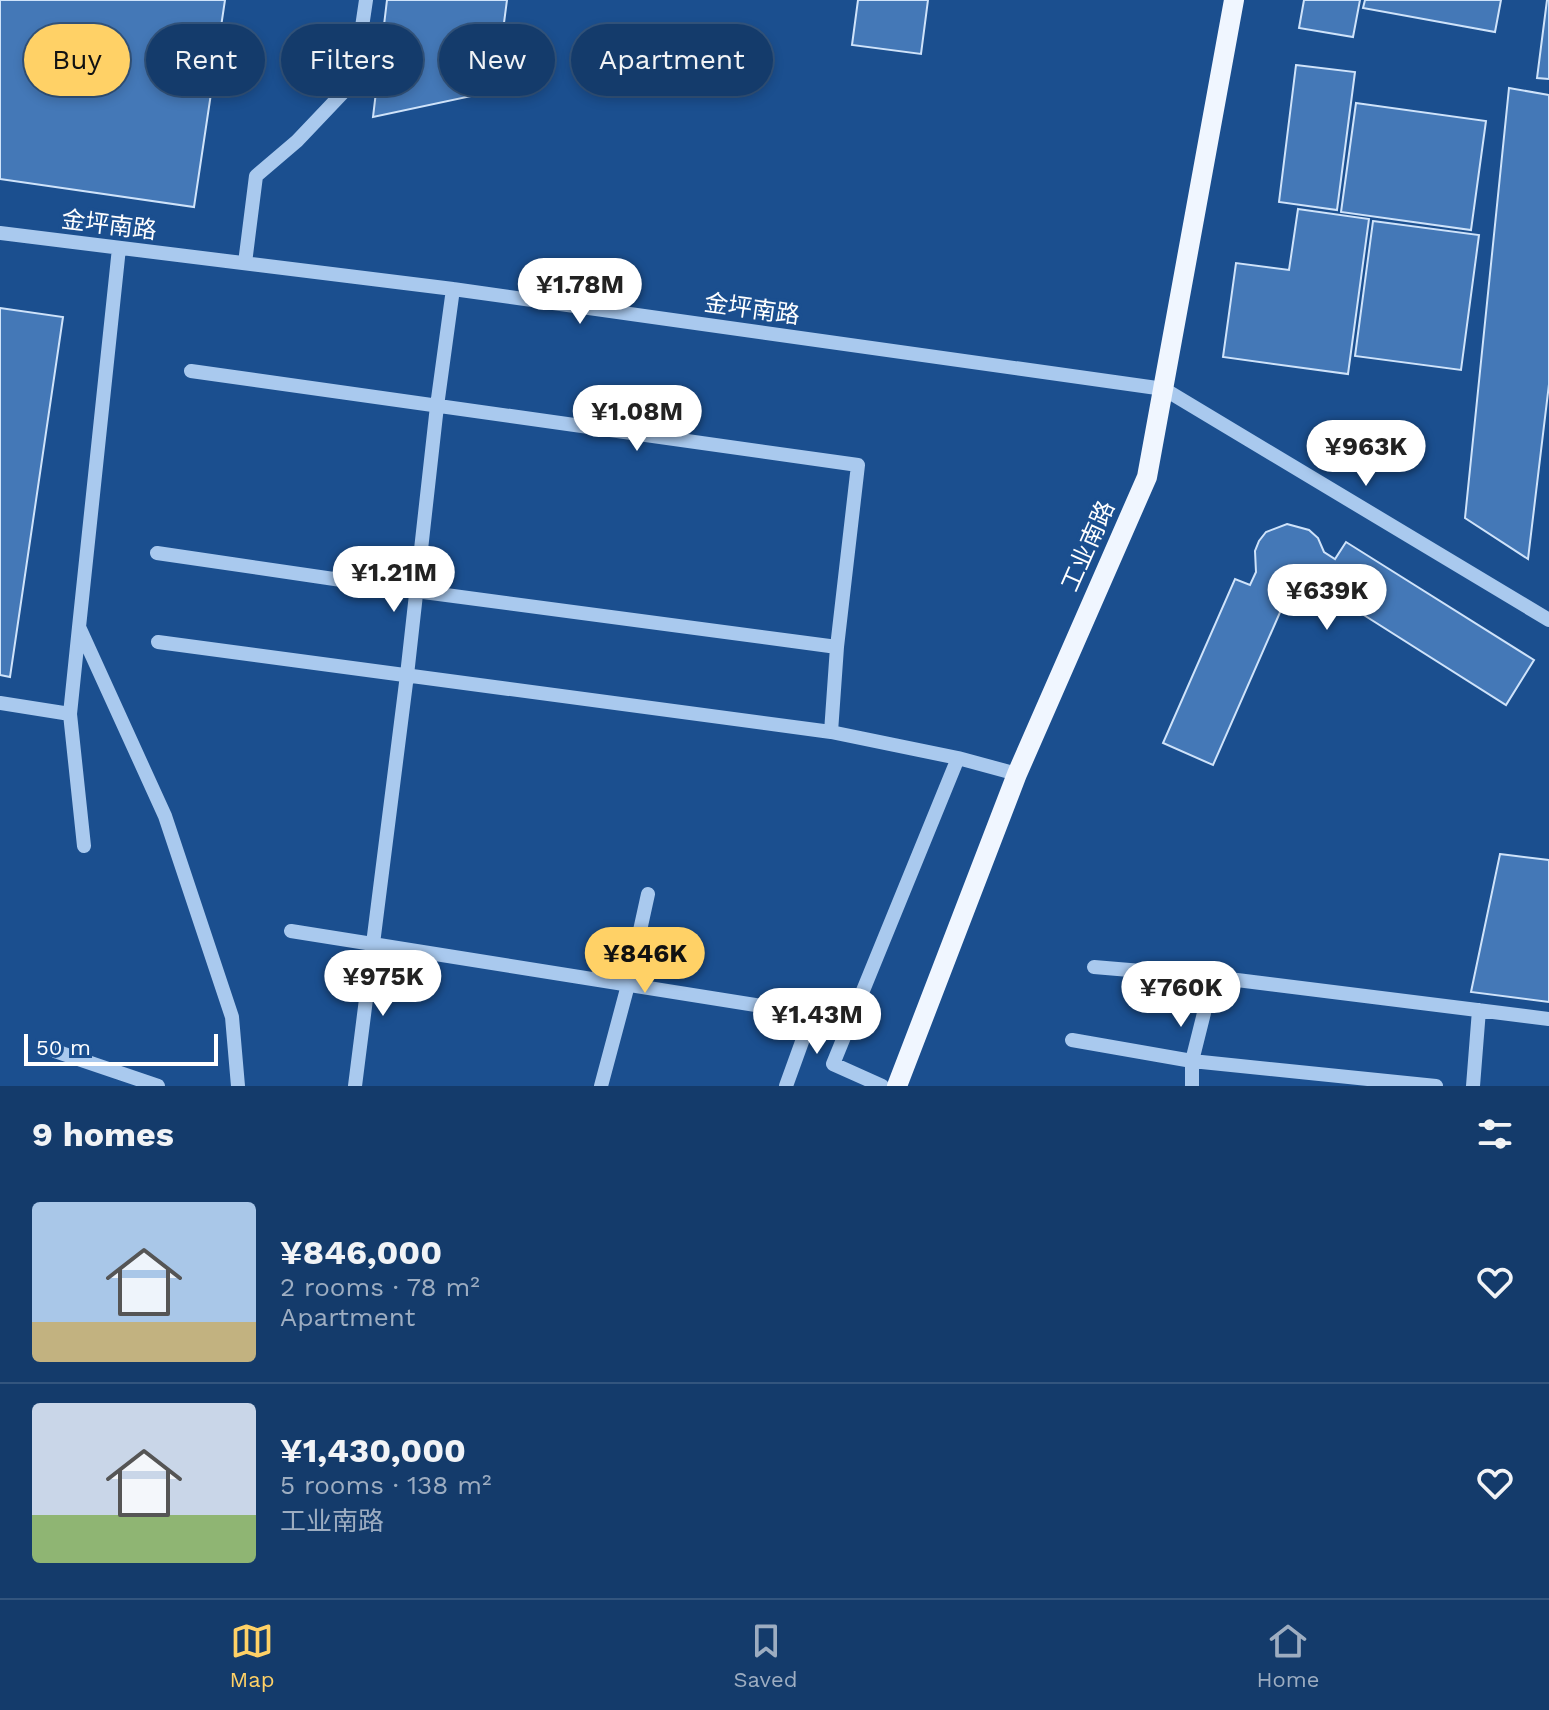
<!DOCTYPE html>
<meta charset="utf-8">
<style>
body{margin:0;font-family:"Work Sans","Noto Sans SC",sans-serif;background:#1d4271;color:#f1f3f6;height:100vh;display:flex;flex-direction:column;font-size:30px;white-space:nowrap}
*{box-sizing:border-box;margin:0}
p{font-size:26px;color:#9dadc1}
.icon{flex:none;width:44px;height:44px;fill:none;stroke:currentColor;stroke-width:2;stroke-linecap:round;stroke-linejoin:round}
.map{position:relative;height:1086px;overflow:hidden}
.side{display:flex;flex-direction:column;background:#143b6b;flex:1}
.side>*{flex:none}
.banner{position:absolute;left:24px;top:24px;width:800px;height:72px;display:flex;gap:16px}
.scale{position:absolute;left:24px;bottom:20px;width:194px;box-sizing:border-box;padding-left:8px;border:4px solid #fff;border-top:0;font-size:22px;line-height:28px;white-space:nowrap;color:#fff;-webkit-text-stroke:6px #1b4f8f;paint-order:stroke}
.price{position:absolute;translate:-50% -68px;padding:0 18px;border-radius:28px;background:#fff;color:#222;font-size:26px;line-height:52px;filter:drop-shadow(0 2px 4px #0008)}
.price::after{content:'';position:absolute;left:50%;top:48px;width:24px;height:18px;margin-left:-12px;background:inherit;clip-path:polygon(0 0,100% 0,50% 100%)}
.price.current{background:#ffd166;color:#111}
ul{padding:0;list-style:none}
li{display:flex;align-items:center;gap:24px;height:200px;padding:0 32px}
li+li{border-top:2px solid #33557e}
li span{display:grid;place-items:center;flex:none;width:224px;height:160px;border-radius:8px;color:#555}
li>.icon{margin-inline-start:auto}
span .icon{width:96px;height:96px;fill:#fffc;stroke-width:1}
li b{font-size:34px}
h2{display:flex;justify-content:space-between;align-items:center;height:96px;padding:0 32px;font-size:34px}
.tag{padding:0 28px;border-radius:36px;background:#143b6b;box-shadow:0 4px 12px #0003,0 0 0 2px #33557e;font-size:28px;line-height:72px}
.tag.current{background:#ffd166;color:#111}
.menu{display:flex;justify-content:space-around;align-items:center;height:112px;border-top:2px solid #33557e;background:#143b6b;font-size:22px;color:#9dadc1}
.menu a{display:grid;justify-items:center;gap:4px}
.menu .current{color:#ffd166}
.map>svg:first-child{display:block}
.building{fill:#4478b7;stroke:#cfe3fa;stroke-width:2}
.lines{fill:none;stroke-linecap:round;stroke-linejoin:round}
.minor{stroke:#a9c9ee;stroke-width:14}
.major{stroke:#f0f6ff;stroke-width:20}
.labels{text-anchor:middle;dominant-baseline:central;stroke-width:7;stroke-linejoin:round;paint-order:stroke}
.street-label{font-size:24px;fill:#fff;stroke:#1b4f8f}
</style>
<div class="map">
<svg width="1549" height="1086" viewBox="0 0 1549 1086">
<rect width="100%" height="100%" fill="#1b4f8f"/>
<path class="building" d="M0 0H225L194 207 0 179Z
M387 0H507L495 91 373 117Z
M858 0H928L921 54 852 45Z
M1304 0H1360L1353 37 1299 28Z
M1365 0H1501L1495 32 1363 8Z
M1547 0H1549V79L1537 78Z
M1296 65 1355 72 1337 210 1279 202Z
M1509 88 1549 95V384L1528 559 1465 518Z
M1356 103 1486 121 1471 230 1341 212Z
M1298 209 1369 219 1348 374 1223 357 1236 263 1289 270Z
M1373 221 1479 235 1461 370 1355 356Z
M0 308 63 317 10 677 0 675Z
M1287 524 1309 530 1318 538 1324 552 1335 559 1346 542 1534 660 1506 705 1318 586 1323 578 1320 577 1310 589 1300 593 1281 594 1279 598 1285 601 1213 765 1163 743 1235 579 1250 585 1256 572 1255 551 1259 541 1266 532Z
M1500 854 1549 860V1002L1471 992Z"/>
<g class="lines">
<path class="minor" d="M0 233 453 289 1164 389 1549 620
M119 248 79 627 165 816 232 1017 238 1086
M245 263 256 176 297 141 354 81 366 0
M191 371 858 465 837 647 831 732
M157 553 416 591 837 647
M79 627 70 714 84 846
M158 642 831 732 958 758 1017 774
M0 703 70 714
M291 931 849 1020
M1094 967 1213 977 1549 1019
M1072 1040 1192 1061 1436 1086
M55 1051 158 1086
M355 1086 407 675 437 406 453 289
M601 1086 628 985 648 894
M786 1086 812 1014
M882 1086 833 1064 958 758
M1192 1086V1061L1213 977
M1473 1086 1479 1010"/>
<path class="major" d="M897 1086 1017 774 1147 477 1234 0"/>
</g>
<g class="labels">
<g class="street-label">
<text transform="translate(109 225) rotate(7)">金坪南路</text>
<text transform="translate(752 309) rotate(8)">金坪南路</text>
<text transform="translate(1088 546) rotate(-66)">工业南路</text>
</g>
</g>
</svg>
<div class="scale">50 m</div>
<b class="price" style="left:580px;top:326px">¥1.78M</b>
<b class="price" style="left:637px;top:453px">¥1.08M</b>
<b class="price" style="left:1366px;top:488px">¥963K</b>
<b class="price" style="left:394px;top:614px">¥1.21M</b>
<b class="price" style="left:1327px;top:632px">¥639K</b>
<b class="price current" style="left:645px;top:995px">¥846K</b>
<b class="price" style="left:383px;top:1018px">¥975K</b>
<b class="price" style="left:1181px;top:1029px">¥760K</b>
<b class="price" style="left:817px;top:1056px">¥1.43M</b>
<div class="banner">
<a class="tag current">Buy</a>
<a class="tag">Rent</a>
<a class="tag">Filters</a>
<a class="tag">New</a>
<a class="tag">Apartment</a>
</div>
</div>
<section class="side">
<h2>9 homes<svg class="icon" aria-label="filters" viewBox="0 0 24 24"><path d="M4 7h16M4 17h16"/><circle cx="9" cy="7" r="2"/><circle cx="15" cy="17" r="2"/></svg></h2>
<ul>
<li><span style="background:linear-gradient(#a9c7e8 75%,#c2b280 0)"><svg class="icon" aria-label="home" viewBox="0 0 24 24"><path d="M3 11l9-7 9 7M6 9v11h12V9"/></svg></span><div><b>¥846,000</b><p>2 rooms · 78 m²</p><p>Apartment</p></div><svg class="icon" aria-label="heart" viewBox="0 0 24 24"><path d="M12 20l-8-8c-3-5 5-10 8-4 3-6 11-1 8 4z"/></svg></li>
<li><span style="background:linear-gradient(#c9d6e8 70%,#8fb573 0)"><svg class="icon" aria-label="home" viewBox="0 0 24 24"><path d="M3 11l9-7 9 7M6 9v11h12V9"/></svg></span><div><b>¥1,430,000</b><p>5 rooms · 138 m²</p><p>工业南路</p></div><svg class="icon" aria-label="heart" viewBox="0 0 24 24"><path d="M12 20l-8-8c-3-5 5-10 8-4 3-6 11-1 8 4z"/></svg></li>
</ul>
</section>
<nav class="menu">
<a class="current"><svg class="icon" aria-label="map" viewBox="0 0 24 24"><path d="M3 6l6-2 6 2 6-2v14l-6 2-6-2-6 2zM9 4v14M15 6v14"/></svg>Map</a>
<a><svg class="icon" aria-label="saved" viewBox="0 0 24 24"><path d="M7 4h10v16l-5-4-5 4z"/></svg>Saved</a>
<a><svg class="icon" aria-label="home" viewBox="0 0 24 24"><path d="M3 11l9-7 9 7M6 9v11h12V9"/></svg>Home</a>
</nav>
